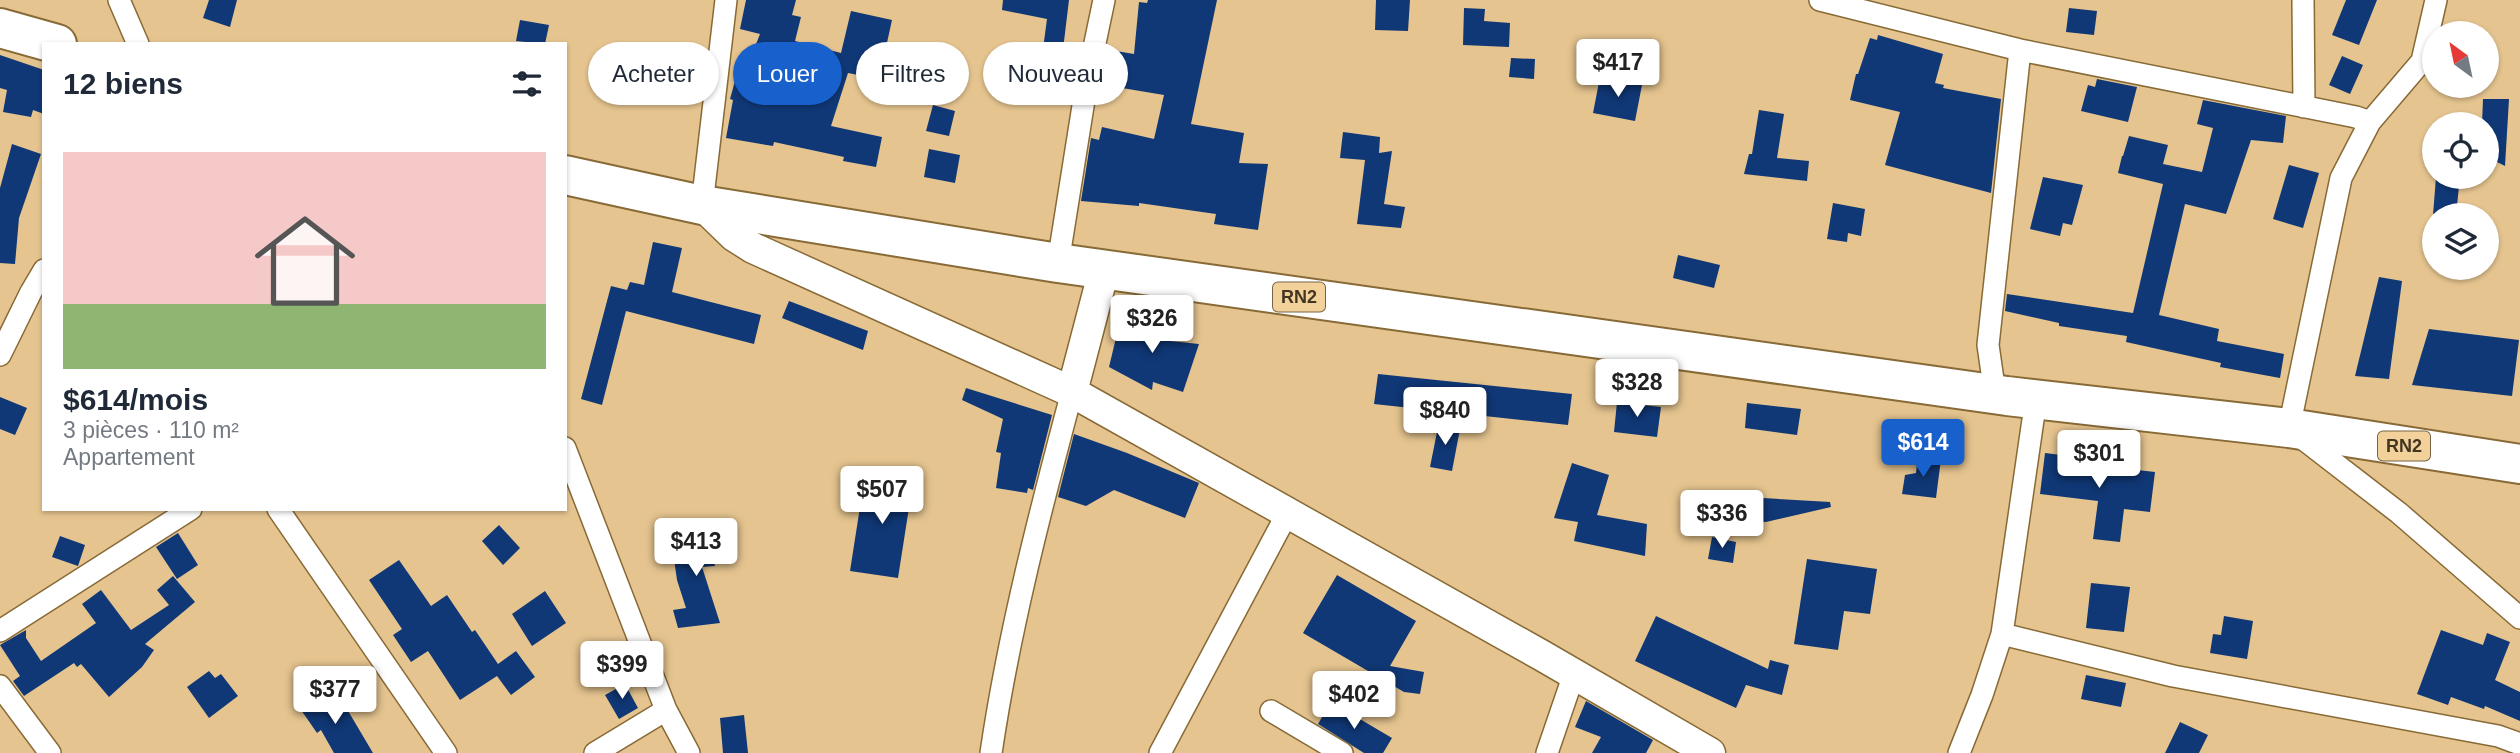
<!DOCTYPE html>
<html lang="fr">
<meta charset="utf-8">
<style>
body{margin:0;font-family:Helvetica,sans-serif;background:#f6f6f7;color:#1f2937;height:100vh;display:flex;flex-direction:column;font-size:26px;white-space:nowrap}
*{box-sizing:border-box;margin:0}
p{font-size:23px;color:#747a83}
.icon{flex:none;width:38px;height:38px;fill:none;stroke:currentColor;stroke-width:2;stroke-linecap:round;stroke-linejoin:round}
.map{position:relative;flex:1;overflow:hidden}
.panel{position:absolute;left:42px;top:42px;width:525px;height:469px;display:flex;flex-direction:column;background:#fff;border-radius:0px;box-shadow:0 2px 5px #0004}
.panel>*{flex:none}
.hud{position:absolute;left:588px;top:42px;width:665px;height:63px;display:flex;gap:14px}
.needle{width:46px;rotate:327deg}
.controls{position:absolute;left:2422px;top:21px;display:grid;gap:14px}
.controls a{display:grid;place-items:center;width:77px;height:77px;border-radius:50%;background:#fff;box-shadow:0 2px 5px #0004;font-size:35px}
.price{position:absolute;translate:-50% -60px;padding:0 16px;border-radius:7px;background:#fff;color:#222;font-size:23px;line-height:46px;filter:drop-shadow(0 2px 4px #0008)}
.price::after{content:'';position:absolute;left:50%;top:42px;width:21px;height:16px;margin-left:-10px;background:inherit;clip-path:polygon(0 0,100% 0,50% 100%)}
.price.selected{background:#1860cb;color:#fff}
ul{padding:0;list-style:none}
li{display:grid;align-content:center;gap:14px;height:371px;padding:0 21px}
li+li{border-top:2px solid #e0e1e3}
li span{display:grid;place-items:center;height:217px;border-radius:0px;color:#555}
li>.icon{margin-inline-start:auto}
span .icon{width:126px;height:126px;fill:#fffc;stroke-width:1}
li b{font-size:30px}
h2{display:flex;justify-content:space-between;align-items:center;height:84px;padding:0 21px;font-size:30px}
.tag{padding:0 24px;border-radius:32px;background:#fff;box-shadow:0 2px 5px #0004;font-size:24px;line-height:63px}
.tag.selected{background:#1860cb;color:#fff}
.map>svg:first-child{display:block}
.building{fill:#103876}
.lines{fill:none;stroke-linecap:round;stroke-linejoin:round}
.street-casing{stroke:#886a36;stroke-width:24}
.secondary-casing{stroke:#886a36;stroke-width:33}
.highway-casing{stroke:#886a36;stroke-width:42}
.street{stroke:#fff;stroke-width:21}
.secondary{stroke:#fff;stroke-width:30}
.highway{stroke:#fff;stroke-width:38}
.labels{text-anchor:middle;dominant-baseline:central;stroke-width:7;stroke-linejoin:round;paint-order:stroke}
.shield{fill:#f3d19b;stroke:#786445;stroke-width:2}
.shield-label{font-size:18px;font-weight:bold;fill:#433620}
</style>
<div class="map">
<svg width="2520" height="753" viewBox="0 0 2520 753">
<rect width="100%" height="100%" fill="#e5c48f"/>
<path class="building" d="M209 0H237L230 27 203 18Z
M746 0H796L792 15 801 17 795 41 841 53 851 11 892 20 879 79 848 73 831 126 882 137 876 167 843 161 844 157 774 142 773 146 726 138 733 100 730 99 738 70 745 72 760 34 740 29Z
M1003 0H1069L1061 66 1041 64 1047 19 1002 10Z
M1148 0H1217L1191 124 1244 133 1239 163 1268 164 1258 230 1214 224 1216 214 1139 203V206L1081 201 1091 138 1099 140 1102 127 1154 139 1164 95 1104 85 1110 50 1134 54 1139 2 1147 3Z
M1376 0H1410L1408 31 1375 30Z
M2346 0H2377L2359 45 2332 35Z
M1464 8 1485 9 1484 21 1510 23 1509 47 1463 45Z
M2069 8 2097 11 2094 35 2066 32Z
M520 20 549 25 545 44 516 41Z
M1878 35 1943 54 1935 83 1944 85 1943 88 2001 99 1991 193 1885 165 1900 112 1850 100 1856 74H1858L1870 38 1877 40Z
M0 55 44 70V114L33 110 31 117 3 112 7 90 0 88Z
M2342 56 2363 65 2350 94 2329 85Z
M1511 58 1535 59 1534 79 1509 77Z
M1600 77 1642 85 1635 121 1593 113Z
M2097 79 2137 87 2128 122 2081 111 2088 85 2095 87Z
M2483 99H2509L2505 166 2487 157V124H2482Z
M2203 100 2286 116 2283 143 2251 140 2226 214 2185 204 2159 315 2219 329 2217 341 2284 354 2280 378 2220 367 2221 363 2126 342 2127 336 2059 326V323L2005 311 2007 294 2133 313 2163 184 2118 173 2122 156H2123L2129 136 2168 145 2163 164 2202 172 2213 128 2197 124Z
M933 105 955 111 949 136 926 131Z
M1759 110 1784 114 1777 158 1809 161 1807 181 1744 174 1749 154H1752Z
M1343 132 1380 137 1379 153 1392 151 1384 204 1405 207 1401 228 1357 224 1365 160 1340 158Z
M12 144 41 154 19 218 15 264 0 263V188Z
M929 149 960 155 955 183 924 177Z
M2289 165 2319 173 2303 228 2273 219Z
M2043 177 2083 185 2072 225 2063 223 2060 236 2030 229Z
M2436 177H2460L2456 215H2433Z
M1833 203 1865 209 1861 236 1848 233 1847 242 1827 239Z
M653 242 682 248 672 292 761 315 754 344 626 311 602 405 581 399 611 286 627 290 630 282 644 285Z
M1678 255 1720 265 1714 288 1673 278Z
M2379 277 2402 281 2389 379 2355 376Z
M789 301 868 331 863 350 782 318Z
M1121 317 1160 323 1173 331 1170 341 1199 344 1183 392 1153 382 1152 390 1109 367Z
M2429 329 2519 340 2512 396 2412 385Z
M1378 374 1572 394 1568 425 1374 404Z
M966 388 1052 415 1033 490 1028 488 1027 493 996 488 1001 453 996 452 1003 419 962 400Z
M0 397 27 408 15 435 0 429Z
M1617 402 1661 407 1657 437 1614 432Z
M1747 403 1801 409 1797 435 1745 428Z
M1439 422 1460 429 1452 471 1430 467Z
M1074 434 1127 453 1199 483 1185 518 1114 490 1086 506 1058 497Z
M2045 453 2094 459V465L2155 472 2150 512 2124 509 2120 542 2093 539 2098 501 2040 494Z
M1918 456 1941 459 1936 498 1902 494 1905 475 1916 473Z
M1572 463 1609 475 1597 515 1647 524 1645 556 1574 541 1578 522 1554 518Z
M865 475 913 482 898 578 850 571Z
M1746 497 1830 502 1831 507 1766 522 1744 521Z
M499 525 520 548 503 565 482 541Z
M721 532 724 555 713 557 715 566 702 567 720 623 678 628 673 610 686 608 677 580 671 538Z
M178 533 198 565 177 579 156 547Z
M60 536 85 545 78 566 52 557Z
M1712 537 1736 542 1733 563 1708 559Z
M1807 559 1877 569 1870 614 1844 611 1838 650 1794 644Z
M399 560 431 606 447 595 472 632 475 630 498 664 516 651 535 677 511 695 497 676 460 700 428 651 411 662 393 635 402 629 369 580Z
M1337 575 1416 621 1390 666 1424 672 1420 694 1404 692 1303 633Z
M173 576 195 602 145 644 154 650 142 667 109 697 81 664 77 667 74 663 24 696 13 681 20 676 0 645 26 630V638L41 661 96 623 82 604 101 590 131 630 169 605 157 590Z
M2091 583 2130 587 2124 632 2086 628Z
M545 591 566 623 532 646 512 614Z
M1656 616 1768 669 1770 660 1789 665 1782 695 1746 685 1736 708 1635 661Z
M2224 616 2253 621 2247 659 2210 653 2213 634 2221 635Z
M2441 630 2483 645 2487 633 2510 642 2495 680 2520 692V721L2485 706 2484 709 2451 697 2448 705 2417 694Z
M209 671 215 678 221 674 238 696 209 718 187 687Z
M2086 675 2126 683 2121 707 2081 699Z
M625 684 638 708 619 719 605 695Z
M320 693 330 707 341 699 373 753H334L321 730 317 733 299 707Z
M1586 701 1653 740 1646 753H1592L1601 737 1575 727Z
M1331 702 1392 738 1383 753H1364L1318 724Z
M744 715 748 753H723L720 718Z
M2180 722 2208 735 2199 753H2165Z"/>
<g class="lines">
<defs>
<path id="street" d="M119 0 138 44
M1820 0 2020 50 2356 117 2370 122
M2303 0 2304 107
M2436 0 2422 61 2370 122 2341 178 2289 428 2399 513 2520 618
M702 205 726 0
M1058 263 1087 81 1104 0
M0 355 31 292 44 270
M1995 394 1988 345 2020 50
M565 448 666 710 689 753
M278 509 446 753
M0 631 191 509
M2002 634 2173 676 2498 736 2520 744
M0 686 50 753
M1271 711 1342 753
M595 753 666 710
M991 753C1009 631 1040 512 1072 392
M1160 753 1288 512
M1547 753 1574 674
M1959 753 1982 695 2002 634 2036 399"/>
<path id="secondary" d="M702 205 734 236 753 248 1072 392 1541 655 1710 753
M1072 392 1104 270"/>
<path id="highway" d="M0 28 57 44
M565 175 702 205 1058 263 2007 396 2289 428 2520 464"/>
</defs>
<use href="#street" class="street-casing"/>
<use href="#secondary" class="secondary-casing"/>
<use href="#highway" class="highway-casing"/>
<use href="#street" class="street"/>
<use href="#secondary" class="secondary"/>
<use href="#highway" class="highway"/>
</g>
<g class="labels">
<g class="shield">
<rect x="1273" y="282.5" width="52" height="29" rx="5"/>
<rect x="2378" y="431.5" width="52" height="29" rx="5"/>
</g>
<g class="shield-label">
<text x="1299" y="297">RN2</text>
<text x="2404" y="446">RN2</text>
</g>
</g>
</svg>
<div class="controls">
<a><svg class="needle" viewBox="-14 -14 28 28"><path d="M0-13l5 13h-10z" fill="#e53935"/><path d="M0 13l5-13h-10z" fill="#747a83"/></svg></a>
<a><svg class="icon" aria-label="locate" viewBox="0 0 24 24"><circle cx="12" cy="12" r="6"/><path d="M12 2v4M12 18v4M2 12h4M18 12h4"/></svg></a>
<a><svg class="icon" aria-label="layers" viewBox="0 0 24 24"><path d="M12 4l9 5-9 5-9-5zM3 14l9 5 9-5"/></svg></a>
</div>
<b class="price" style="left:1618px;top:99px">$417</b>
<b class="price" style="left:1152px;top:355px">$326</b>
<b class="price" style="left:1637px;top:419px">$328</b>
<b class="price" style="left:1445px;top:447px">$840</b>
<b class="price selected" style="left:1923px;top:479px">$614</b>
<b class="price" style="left:2099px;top:490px">$301</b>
<b class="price" style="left:882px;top:526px">$507</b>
<b class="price" style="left:1722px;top:550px">$336</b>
<b class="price" style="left:696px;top:578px">$413</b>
<b class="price" style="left:622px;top:701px">$399</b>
<b class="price" style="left:335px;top:726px">$377</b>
<b class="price" style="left:1354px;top:731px">$402</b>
<div class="hud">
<a class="tag">Acheter</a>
<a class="tag selected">Louer</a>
<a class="tag">Filtres</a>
<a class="tag">Nouveau</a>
</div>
<section class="panel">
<h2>12 biens<svg class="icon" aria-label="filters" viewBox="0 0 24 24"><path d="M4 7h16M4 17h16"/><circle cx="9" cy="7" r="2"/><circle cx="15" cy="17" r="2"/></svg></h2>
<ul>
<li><span style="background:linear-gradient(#f6c9c9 70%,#8fb573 0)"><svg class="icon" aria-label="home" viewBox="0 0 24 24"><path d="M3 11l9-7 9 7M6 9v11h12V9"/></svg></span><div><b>$614/mois</b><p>3 pièces · 110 m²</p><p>Appartement</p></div></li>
</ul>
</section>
</div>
